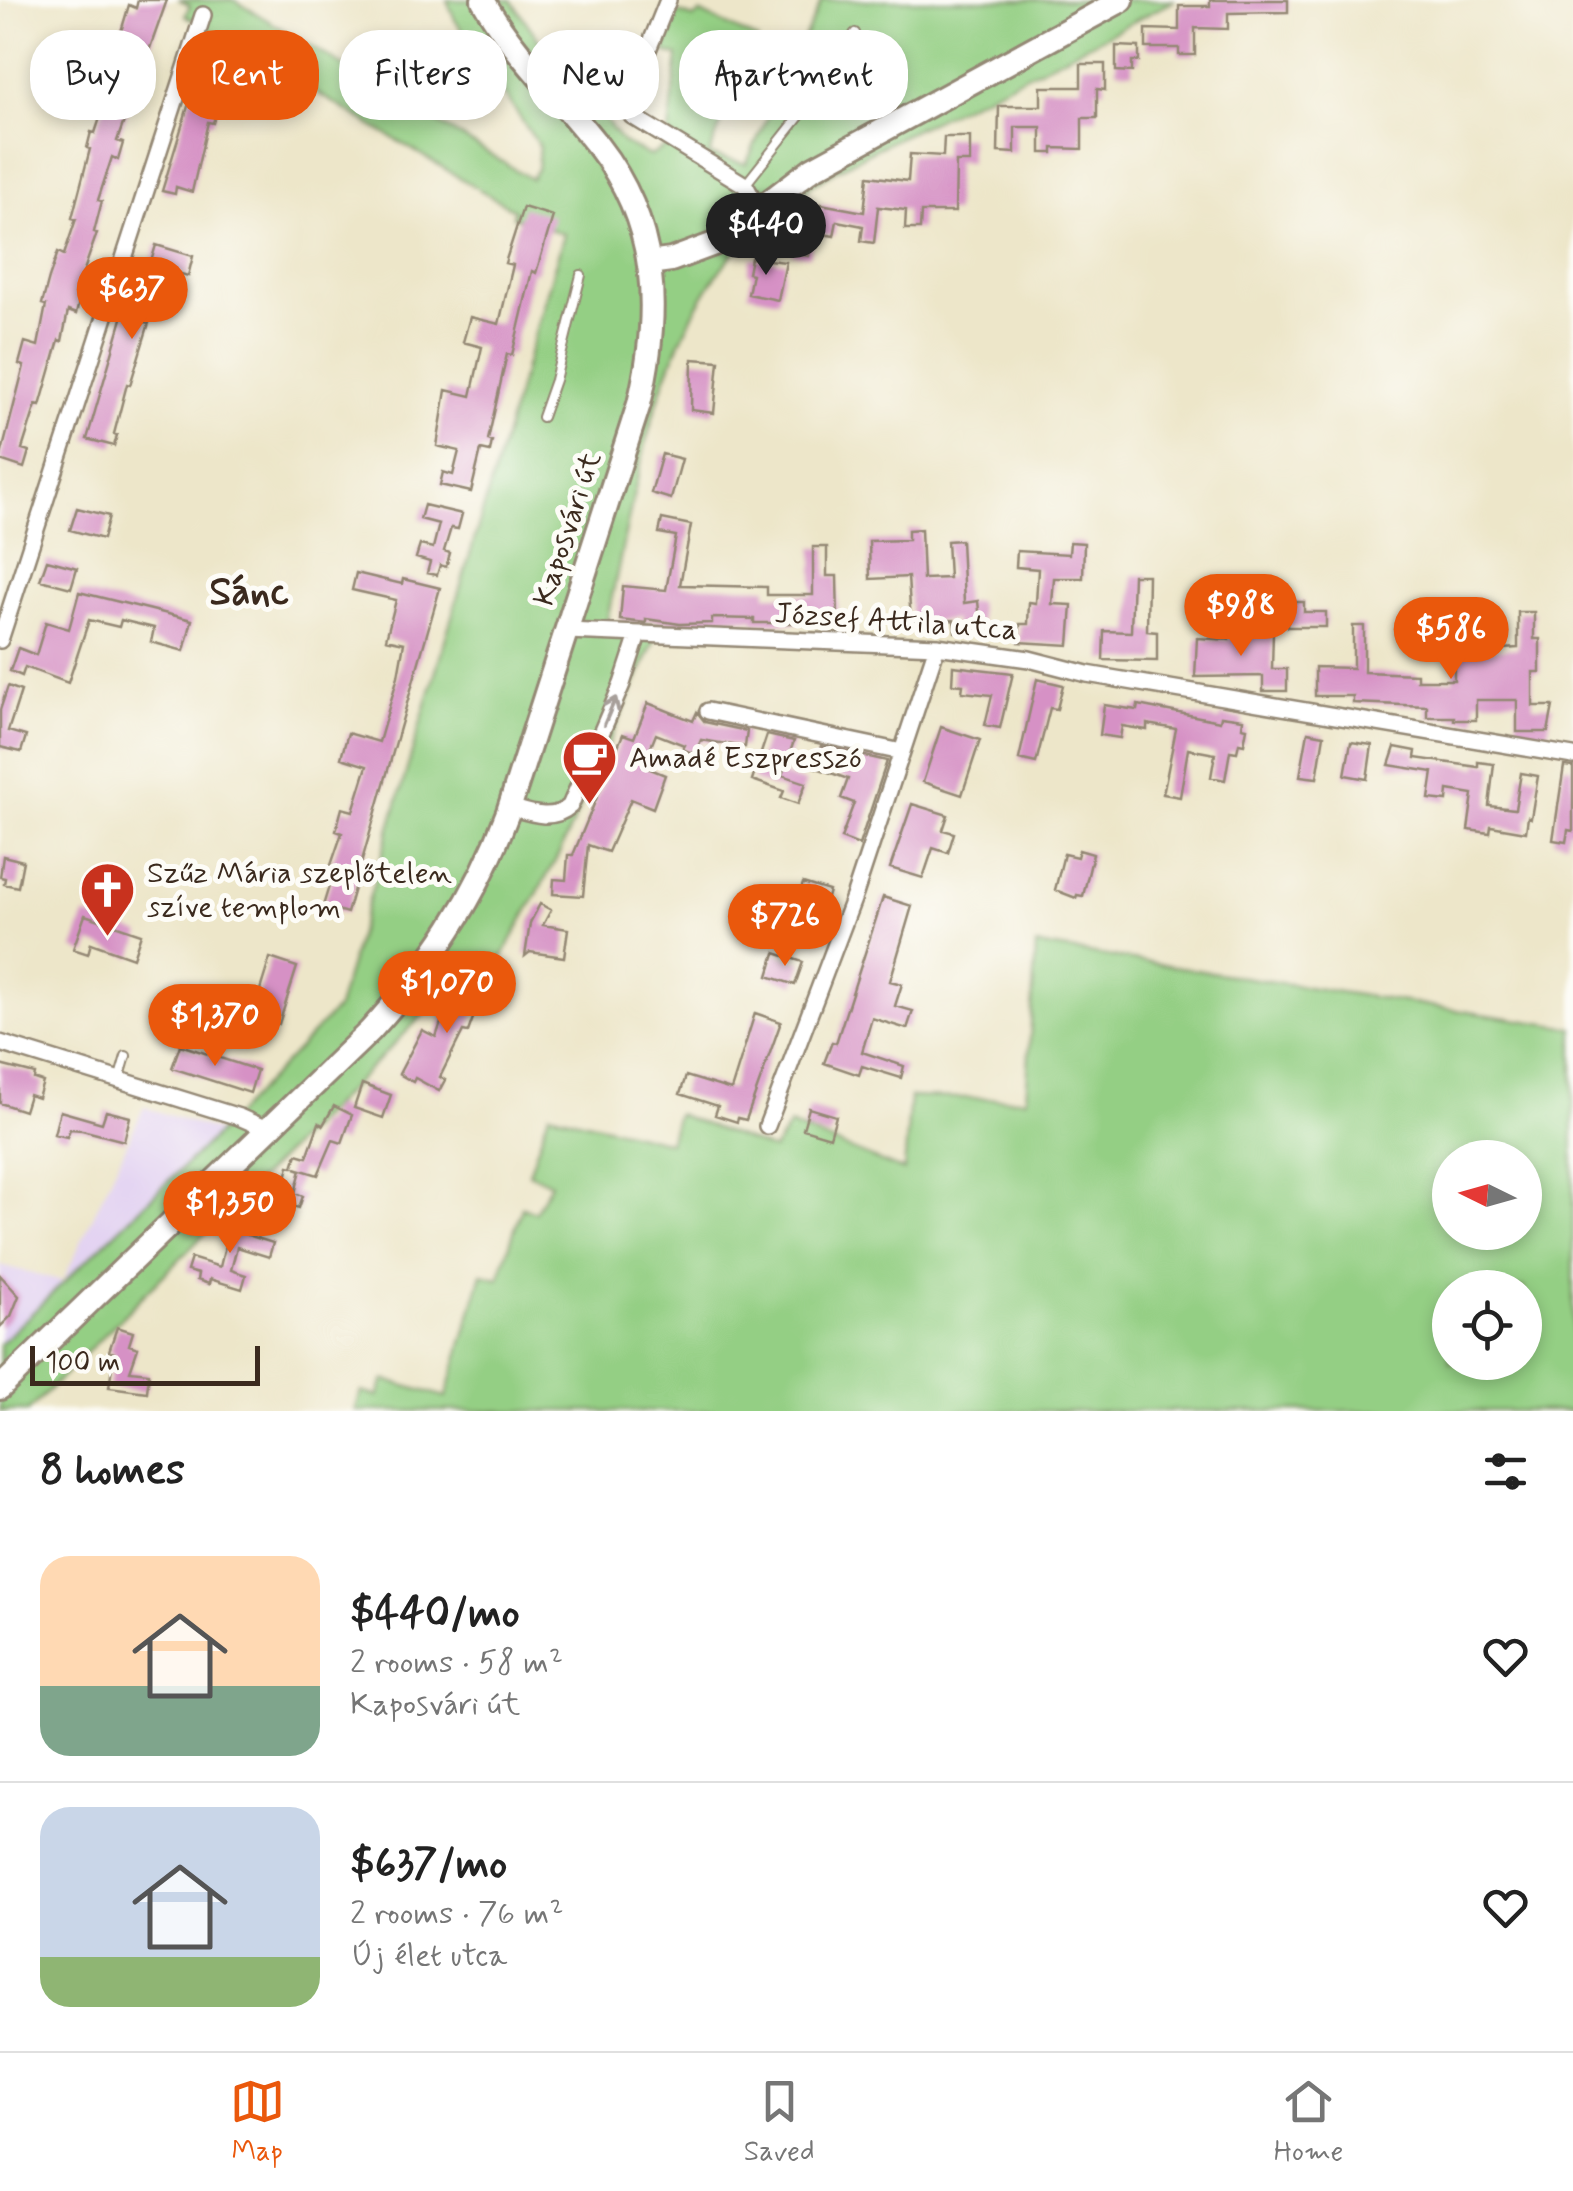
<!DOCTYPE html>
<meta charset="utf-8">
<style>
body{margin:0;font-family:Mynerve,sans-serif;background:#f2f2f2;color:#222;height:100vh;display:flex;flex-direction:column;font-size:38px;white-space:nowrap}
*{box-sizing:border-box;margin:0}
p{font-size:32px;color:#767676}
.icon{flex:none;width:55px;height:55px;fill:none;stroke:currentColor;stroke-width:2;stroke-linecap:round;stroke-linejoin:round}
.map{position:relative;height:1411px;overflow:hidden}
.side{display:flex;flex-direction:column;background:#fff;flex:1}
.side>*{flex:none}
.banner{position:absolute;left:30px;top:30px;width:1000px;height:90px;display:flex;gap:20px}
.needle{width:65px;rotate:275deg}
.buttons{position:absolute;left:1432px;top:1140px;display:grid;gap:20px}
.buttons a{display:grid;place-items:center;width:110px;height:110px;border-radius:50%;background:#fff;box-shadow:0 5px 15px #0003;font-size:50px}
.scale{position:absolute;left:30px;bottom:25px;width:230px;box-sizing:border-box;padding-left:10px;border:5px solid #3b2a1e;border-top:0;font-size:28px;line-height:35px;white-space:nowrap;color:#3b2a1e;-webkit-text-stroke:8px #fdfcf7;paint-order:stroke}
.price{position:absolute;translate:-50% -85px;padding:0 22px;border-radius:35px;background:#ea580c;color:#fff;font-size:32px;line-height:65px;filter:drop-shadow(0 2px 5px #0008)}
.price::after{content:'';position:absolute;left:50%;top:60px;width:30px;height:22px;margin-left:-15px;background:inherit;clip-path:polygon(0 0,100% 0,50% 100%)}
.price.selected{background:#222;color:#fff}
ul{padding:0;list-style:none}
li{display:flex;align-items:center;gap:30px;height:250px;padding:0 40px}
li+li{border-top:2px solid #e0e0e0}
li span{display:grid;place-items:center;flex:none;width:280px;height:200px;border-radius:30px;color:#555}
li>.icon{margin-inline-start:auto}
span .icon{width:120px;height:120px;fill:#fffc;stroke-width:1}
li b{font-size:42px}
h2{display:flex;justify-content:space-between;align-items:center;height:120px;padding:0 40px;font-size:42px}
.chip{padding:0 35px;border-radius:40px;background:#fff;box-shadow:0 5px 15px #0003;font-size:35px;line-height:90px}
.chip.selected{background:#ea580c;color:#fff}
.menu{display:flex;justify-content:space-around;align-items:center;height:140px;border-top:2px solid #e0e0e0;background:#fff;font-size:28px;color:#767676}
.menu a{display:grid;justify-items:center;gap:5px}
.menu .selected{color:#ea580c}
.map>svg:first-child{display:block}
.built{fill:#e3d3f2}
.green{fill:#94cf84;stroke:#687c51;stroke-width:2.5;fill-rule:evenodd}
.building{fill:#d691c5}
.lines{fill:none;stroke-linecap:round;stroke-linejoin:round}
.lane-casing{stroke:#948874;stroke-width:12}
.street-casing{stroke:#948874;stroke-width:20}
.secondary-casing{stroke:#948874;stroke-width:28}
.lane{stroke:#fff;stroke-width:8}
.street{stroke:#fff;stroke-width:15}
.secondary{stroke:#fff;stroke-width:22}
.oneway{stroke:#a79f9a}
.labels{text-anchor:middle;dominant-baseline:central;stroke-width:10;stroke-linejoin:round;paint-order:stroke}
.street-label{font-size:30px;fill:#3b2a1e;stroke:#fdfcf7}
.poi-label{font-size:30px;fill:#3b2a1e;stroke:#fdfcf7;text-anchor:start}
.district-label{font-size:40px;font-weight:bold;fill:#3b2a1e;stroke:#fdfcf7}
</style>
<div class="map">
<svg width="1573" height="1411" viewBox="0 0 1573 1411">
<rect width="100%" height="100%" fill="#fdfcf7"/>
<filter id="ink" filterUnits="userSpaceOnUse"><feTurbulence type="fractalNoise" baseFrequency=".01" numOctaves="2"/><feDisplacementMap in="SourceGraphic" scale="20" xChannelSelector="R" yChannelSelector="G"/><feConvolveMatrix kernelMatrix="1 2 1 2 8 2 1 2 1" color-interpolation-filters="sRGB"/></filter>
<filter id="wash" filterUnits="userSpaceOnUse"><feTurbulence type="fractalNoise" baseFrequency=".0048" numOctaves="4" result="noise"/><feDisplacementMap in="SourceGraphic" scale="40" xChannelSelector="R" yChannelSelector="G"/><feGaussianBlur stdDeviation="2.25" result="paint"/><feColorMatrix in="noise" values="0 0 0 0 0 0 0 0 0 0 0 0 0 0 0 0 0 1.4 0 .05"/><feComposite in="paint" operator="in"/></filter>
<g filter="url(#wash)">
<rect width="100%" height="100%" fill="#ede6c9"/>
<path class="built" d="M144 1107 219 1132 0 1344V1265L63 1281Z"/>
<path class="green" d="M180 0H234L531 179 537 169 539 146 455 20 447 0H511L560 70 585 93 623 143 650 156 667 146 678 56 664 52 677 12 693 18 701 13 758 40 736 84 709 155 746 164 822 0H1175C1104 38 1031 73 959 108 866 154 767 194 710 285 647 384 632 512 606 624H662L560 852 484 990 460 978 28 1411H0V1344L219 1132 337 1008 564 234 513 217 514 210 185 15 190 6Z
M1036 945 1573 1028V1411H355L361 1392 378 1396 384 1380 446 1397 482 1274 499 1278 522 1207 535 1212 551 1183 529 1173 549 1113 669 1142 677 1114 773 1150 790 1125 904 1171 910 1097 1026 1099ZM1450 1158H1525V1232H1450ZM1450 1288H1525V1362H1450Z"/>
<g id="blocks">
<path class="building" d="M138 0H167L117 141 123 143 118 160 112 157 98 200 102 201 94 232 97 233 76 293 81 294 76 314 68 311 62 341 59 340 40 406 36 405 22 449 29 451 24 468 0 460 24 366 19 364 25 342 38 346 46 305 42 304 49 278 58 252 64 255 76 219 72 218 90 149 87 148 91 132 95 133 109 91 100 88 112 49 110 48 114 36 119 38 129 5 136 8Z
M1210 0H1288V12L1228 13V29L1195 28V55H1179V48H1146V29L1179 30V6H1210Z
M213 43 271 74 257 104 239 94 235 99 215 87 223 74 204 60Z
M1116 46 1139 47V61H1132V72L1116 71Z
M1081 64H1105V90L1097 89V118H1082V149L1053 148V153H1041V127H1015V153L998 152 999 106H1041V87H1081Z
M193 90 220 98 213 123 208 122 192 192 176 187 175 194 162 191Z
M944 137H970V162H956L955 212H921L920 229H905L906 210 878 207 874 243 861 241 863 226 837 221 834 236 817 233 821 204 864 212 868 176 908 181 910 154 943 156Z
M523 207 553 216 536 273 532 271 512 355 507 354 488 440 492 441 490 452 481 450 471 492 440 485 443 472 453 475 459 451 437 446 446 390 471 396 482 347 463 342 470 317 499 324 513 265 505 263Z
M798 218 816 221 809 256 792 254Z
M156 245 193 256 188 276 171 271 169 280 164 278 158 301 151 299 145 322 149 323 130 385 127 384 114 434 117 435 114 446 87 439 123 315 125 316 135 282 144 285Z
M751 258 786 262 778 300 748 294 752 274 748 273Z
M692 359 719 361 714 413 691 410Z
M662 454 682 459 671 499 651 493Z
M424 505 462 514 458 529 451 528 444 551 450 553 446 567 440 565 437 575 427 573 430 562 416 558 420 545 433 548 439 524 420 519Z
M77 508 109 516 103 539 70 530Z
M662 519 691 525 680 585 767 587V595H813V547H827V576H837L838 623H754V619L712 618V623L680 624 646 619V623L620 620 623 586 666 590 676 536 659 533Z
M921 529 923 579 949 578 947 541 961 540 964 603 978 601 981 630 955 632 954 620 911 622 908 577 870 579 869 541 908 540V530Z
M1070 542 1084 543 1083 578H1054L1052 604 1072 605 1069 645 1019 642 1020 624H1028L1029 602 1036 603 1038 569 1016 567 1017 551 1069 554Z
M47 560 77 568 71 588 40 580Z
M356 573 402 584 403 579 440 588 347 913 323 906 334 870 330 868 342 833 336 831 342 808 353 811 367 766 341 758 348 733 379 742 398 676 404 643 386 639 396 600 352 590Z
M1133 575H1148L1147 631 1157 632V661L1103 660 1104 631 1131 632Z
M79 592 192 620 184 651 151 642 154 628 121 620 119 627 89 620 68 683 25 667 22 676 10 671 18 648 36 655 46 622 69 629Z
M1287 602H1304V612H1326V627H1287Z
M1518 612H1534V639H1540V672H1533V706H1553L1548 732H1517V700H1476V720H1454V717H1427V706L1353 703V696H1315V667L1353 668V626H1364V672L1417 674V680H1454V652L1518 648Z
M1229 631H1273L1272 669H1287V691H1263V676L1195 677 1197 638 1229 640Z
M953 666 1013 673 1000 728 985 725 992 695 962 692 963 685 952 684Z
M1037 679 1063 685 1057 709 1050 708 1036 763 1019 759Z
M8 686 21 691 8 731 26 736 21 752 0 747V710Z
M648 703 693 721 697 712 705 722 747 731 745 747 701 740 695 754 682 749 684 745 656 734 643 766 665 775 653 808 631 799 608 852 588 845 583 896 553 894 554 879 566 880 568 855H573L623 734 634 738Z
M1104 705 1137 710 1138 705 1220 721 1221 716 1243 719 1242 727 1247 728 1244 744 1239 743 1237 752 1230 751 1225 780 1211 777 1215 754 1188 749 1180 797 1163 794 1176 729 1147 724V730L1122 726 1120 738 1100 735Z
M941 727 980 740 962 795 923 782Z
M1308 732 1324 735 1317 778 1300 776Z
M767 735 794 741 782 775 806 783 798 804 781 798 784 791 752 780Z
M1351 742 1372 745 1367 779 1345 775Z
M821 746 887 761 859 845 841 838 854 803 841 798 848 779 814 767Z
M1395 747 1416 751 1415 758 1478 767V762L1494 764 1489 806 1515 809 1521 773 1538 776 1531 818 1528 817 1526 832 1491 826 1490 833 1468 830 1473 794 1448 790 1447 801 1429 799 1433 772 1389 765Z
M1564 766 1573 767V831L1568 830 1566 842 1553 840Z
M912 804 948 815 943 830 954 833 948 853 933 848 923 878 890 868Z
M1079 850 1093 854 1083 896 1077 895 1076 898 1055 890 1064 854 1077 857Z
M3 856 23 861 18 887 4 884 5 878 0 877Z
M803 883 829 891 823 911 797 903Z
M883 897 912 906 890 981 902 984 895 1006 913 1011 907 1029 872 1018 862 1052 904 1066 901 1078 862 1066 859 1075 824 1063 832 1042 836 1043Z
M540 904 551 910 543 925 568 929 564 957 530 952 525 956 530 923Z
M85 915 141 934 133 958 91 943 88 954 73 949Z
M775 953 803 962 795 985 768 976Z
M270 958 297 967 279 1024 252 1016Z
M468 978 508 992 503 1004 481 996 468 1032 463 1031 440 1077 445 1080 439 1091 415 1078 413 1082 399 1074 422 1030 436 1037 448 1003 458 1006Z
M755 1013 781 1022 746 1120 738 1118 737 1122 715 1115 718 1106 680 1094 686 1076 731 1090Z
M180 1045 257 1070 250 1093 172 1068Z
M0 1065 35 1074 34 1079 43 1082 38 1098 29 1095 24 1111 0 1103Z
M362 1084 391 1095 383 1118 354 1108Z
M334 1106 352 1115 342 1143 333 1140 318 1175 295 1168 301 1170 295 1193 303 1196 299 1208 283 1203 279 1215 258 1209 265 1184 283 1190 289 1166 293 1167 297 1154 307 1157 319 1123 323 1125Z
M809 1108 836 1116 830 1137 803 1129Z
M60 1111 102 1123 106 1111 130 1117 124 1141 82 1130 70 1129 67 1137 54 1134Z
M235 1213 245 1216 241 1233 273 1243 269 1257 237 1247 231 1270 246 1275 242 1289 210 1279 209 1284 197 1280 198 1274 187 1271 191 1258 220 1267 226 1242 220 1240 223 1228 230 1230Z
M0 1275 19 1296 11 1316 0 1327Z
M117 1327 133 1332 129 1345 138 1348 130 1371 149 1373 147 1392 109 1387 114 1353 109 1351Z"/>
</g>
</g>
<g filter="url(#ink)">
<use href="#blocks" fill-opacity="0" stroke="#948874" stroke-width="2.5"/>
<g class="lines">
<defs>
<path id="lane" d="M745 185 810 103 855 33
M542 417 555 380 581 275
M119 1080 126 1056"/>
<path id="street" d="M668 0 631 92 632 116 745 185 758 208
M567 631 937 646 1029 659 1087 674 1573 756
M0 640 203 15
M708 711 902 752
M510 807C530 813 552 822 570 806L622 684 638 635
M0 1043 239 1117 269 1130
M767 1126 855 894 937 646"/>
<path id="secondary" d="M649 263 671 260 714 244 812 169 1122 0
M0 1388 370 1031C432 963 476 899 508 812L639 404C661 312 659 224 598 146 560 97 514 55 483 0"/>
</defs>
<use href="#lane" class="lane-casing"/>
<use href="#street" class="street-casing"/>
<use href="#secondary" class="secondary-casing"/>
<use href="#lane" class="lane"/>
<use href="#street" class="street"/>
<use href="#secondary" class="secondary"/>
</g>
<defs><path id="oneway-shaft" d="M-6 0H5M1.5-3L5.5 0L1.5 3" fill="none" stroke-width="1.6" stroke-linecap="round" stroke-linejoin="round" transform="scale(2.5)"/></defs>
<use class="oneway" href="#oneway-shaft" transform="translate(610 711) rotate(-67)"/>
</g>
<defs>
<symbol id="cafe-pin" viewBox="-11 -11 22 30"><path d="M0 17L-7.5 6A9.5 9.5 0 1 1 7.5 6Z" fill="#c8321e" stroke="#fdfcf7"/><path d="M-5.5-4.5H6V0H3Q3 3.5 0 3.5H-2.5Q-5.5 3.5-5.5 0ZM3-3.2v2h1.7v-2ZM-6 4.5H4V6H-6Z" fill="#fff"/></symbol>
<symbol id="church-pin" viewBox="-11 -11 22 30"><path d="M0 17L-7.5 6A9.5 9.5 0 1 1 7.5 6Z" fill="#c8321e" stroke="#fdfcf7"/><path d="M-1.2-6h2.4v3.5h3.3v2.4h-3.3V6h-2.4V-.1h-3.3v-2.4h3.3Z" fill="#fff"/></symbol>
</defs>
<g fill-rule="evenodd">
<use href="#cafe-pin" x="558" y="726" width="63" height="86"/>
<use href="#church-pin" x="76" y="858" width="63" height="86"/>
</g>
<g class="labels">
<g class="street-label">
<text transform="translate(568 529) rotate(-72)">Kaposvári út</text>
<text transform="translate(896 622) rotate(4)">József Attila utca</text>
</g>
<g class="poi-label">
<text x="629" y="758">Amadé Eszpresszó</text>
<text x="147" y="873">Szűz Mária szeplőtelen<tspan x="147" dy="34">szíve templom</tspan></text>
</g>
<g class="district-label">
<text x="249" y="593">Sánc</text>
</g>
</g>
</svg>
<div class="buttons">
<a><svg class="needle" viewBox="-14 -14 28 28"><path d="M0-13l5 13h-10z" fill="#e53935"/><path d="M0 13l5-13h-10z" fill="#767676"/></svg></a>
<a><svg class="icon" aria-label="locate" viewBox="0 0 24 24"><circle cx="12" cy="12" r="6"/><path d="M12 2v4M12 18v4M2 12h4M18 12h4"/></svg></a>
</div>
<div class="scale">100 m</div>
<b class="price selected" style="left:766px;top:278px">$440</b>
<b class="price" style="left:132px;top:342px">$637</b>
<b class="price" style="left:1241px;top:659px">$988</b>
<b class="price" style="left:1451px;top:682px">$586</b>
<b class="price" style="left:785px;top:969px">$726</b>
<b class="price" style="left:447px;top:1036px">$1,070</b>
<b class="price" style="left:215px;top:1069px">$1,370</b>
<b class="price" style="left:230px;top:1256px">$1,350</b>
<div class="banner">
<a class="chip">Buy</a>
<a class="chip selected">Rent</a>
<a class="chip">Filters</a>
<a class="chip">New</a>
<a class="chip">Apartment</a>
</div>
</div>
<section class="side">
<h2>8 homes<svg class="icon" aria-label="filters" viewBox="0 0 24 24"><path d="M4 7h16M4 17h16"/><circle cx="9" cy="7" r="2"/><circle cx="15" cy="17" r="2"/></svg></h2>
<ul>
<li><span style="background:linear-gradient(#ffd9b3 65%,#7fa58c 0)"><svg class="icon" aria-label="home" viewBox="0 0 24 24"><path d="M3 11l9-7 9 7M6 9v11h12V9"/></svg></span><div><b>$440/mo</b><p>2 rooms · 58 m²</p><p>Kaposvári út</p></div><svg class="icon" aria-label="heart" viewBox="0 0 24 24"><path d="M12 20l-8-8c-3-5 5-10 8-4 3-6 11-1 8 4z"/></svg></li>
<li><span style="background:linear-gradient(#c9d6e8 75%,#8fb573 0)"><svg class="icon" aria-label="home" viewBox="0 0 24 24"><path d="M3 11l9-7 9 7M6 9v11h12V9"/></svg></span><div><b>$637/mo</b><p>2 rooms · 76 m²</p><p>Új élet utca</p></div><svg class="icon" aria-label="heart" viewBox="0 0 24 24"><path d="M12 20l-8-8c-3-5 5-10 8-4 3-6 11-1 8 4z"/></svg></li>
</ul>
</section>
<nav class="menu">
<a class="selected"><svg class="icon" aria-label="map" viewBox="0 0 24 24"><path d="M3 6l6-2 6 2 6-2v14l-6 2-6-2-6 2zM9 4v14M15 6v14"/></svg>Map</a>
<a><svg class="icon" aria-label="saved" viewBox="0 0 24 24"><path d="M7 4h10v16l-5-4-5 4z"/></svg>Saved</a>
<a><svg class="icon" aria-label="home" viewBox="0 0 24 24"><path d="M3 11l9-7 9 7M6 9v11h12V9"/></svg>Home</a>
</nav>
